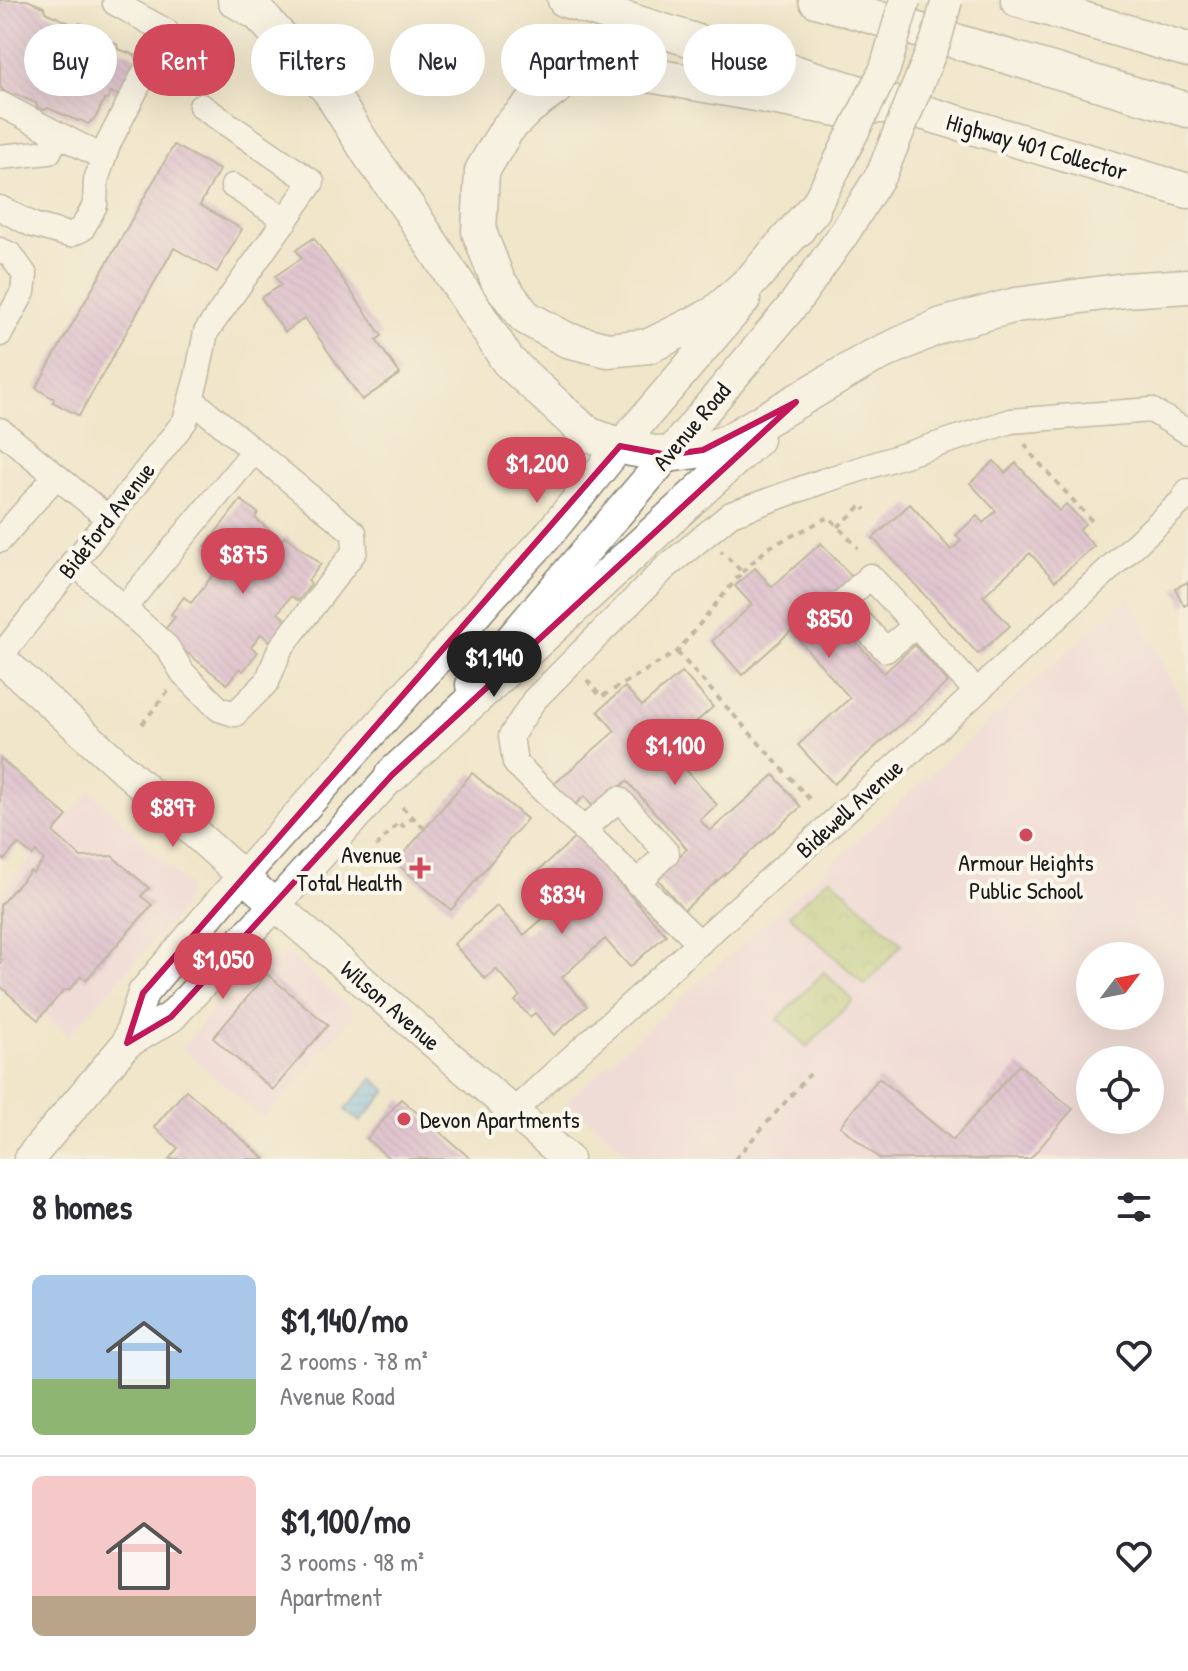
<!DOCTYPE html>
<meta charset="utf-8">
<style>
body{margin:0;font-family:"Patrick Hand",sans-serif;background:#f7f7f7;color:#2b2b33;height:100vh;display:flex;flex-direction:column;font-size:30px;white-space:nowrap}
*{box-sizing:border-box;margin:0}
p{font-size:26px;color:#7c7c81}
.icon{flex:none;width:44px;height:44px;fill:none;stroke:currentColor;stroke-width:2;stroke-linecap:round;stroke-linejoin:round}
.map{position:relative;height:1159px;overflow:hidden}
.details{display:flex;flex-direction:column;background:#fff;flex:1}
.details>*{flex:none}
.guide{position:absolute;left:24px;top:24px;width:1140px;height:72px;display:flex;gap:16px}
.needle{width:52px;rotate:58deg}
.fabs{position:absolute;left:1076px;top:942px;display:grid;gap:16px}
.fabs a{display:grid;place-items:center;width:88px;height:88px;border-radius:50%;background:#fff;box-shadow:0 8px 32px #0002;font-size:40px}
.price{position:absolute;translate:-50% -68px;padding:0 18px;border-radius:28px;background:#d1495b;color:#fff;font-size:26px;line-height:52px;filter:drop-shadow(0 2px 4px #0008)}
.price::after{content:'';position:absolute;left:50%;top:48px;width:24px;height:18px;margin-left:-12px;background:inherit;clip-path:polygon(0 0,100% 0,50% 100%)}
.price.on{background:#222;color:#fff}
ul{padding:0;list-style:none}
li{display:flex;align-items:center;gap:24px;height:200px;padding:0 32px}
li+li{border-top:2px solid #e1e1e2}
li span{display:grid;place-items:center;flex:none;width:224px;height:160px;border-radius:12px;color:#555}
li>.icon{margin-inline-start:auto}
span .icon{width:96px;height:96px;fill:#fffc;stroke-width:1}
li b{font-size:34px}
h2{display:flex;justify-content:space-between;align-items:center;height:96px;padding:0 32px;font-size:34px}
.chip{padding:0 28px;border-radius:36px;background:#fff;box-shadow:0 8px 32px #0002;font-size:28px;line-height:72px}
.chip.on{background:#d1495b;color:#fff}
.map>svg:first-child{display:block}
.built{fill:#f0d0e5;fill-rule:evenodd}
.park{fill:url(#park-crowns);stroke:#647246;stroke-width:2}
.water{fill:url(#water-rules);stroke:#486c84;stroke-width:2}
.building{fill:url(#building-back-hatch)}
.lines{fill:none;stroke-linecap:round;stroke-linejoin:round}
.minor-casing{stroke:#868173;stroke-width:27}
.major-casing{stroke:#868173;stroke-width:33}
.highway-casing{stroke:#868173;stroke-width:37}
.path{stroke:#868173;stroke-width:4;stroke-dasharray:6 6;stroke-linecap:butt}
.minor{stroke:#fff;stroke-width:24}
.major{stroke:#fff;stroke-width:30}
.highway{stroke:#fff;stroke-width:34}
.major-bridge-casing{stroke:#868173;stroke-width:33;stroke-linecap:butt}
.major-bridge{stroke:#fff;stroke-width:30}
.marked{fill:none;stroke:#c2185b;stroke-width:6;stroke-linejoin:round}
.poi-dot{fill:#d1495b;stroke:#fbf7ec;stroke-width:3}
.labels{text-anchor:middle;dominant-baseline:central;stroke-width:8;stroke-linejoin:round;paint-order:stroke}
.street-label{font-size:24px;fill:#1c1c1c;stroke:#fbf7ec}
.poi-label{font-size:24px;fill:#1c1c1c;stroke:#fbf7ec;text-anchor:end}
</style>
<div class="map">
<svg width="1188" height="1159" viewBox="0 0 1188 1159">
<defs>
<pattern id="park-crowns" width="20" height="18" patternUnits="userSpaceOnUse" patternTransform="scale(2)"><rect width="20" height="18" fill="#acc86f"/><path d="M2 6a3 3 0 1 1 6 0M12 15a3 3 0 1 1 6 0" fill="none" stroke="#93ab60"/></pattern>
<pattern id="water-rules" width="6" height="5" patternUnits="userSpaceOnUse" patternTransform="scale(2)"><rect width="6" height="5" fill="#74bcec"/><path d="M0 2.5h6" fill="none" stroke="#64a1ca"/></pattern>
<pattern id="building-back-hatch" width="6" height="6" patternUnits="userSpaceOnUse" patternTransform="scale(2)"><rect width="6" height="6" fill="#cb9ad5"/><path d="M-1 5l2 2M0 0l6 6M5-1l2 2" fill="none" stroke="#a47dac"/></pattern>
</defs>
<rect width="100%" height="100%" fill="#fbf7ec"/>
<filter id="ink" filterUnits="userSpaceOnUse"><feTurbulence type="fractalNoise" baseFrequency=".0125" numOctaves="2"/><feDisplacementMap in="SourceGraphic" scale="16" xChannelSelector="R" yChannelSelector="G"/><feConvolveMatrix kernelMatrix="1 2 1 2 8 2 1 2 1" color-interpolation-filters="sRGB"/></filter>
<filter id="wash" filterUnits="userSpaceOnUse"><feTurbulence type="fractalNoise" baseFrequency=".006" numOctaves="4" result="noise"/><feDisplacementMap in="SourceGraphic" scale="32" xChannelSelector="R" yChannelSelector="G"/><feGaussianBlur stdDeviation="1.8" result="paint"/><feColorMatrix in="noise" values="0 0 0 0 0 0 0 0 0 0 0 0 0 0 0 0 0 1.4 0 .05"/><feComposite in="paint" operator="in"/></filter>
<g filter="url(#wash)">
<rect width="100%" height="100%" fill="#f0e6ca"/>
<path class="built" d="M1129 596 1188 714V1159H636L567 1101ZM1090 956H1150V1016H1090ZM1090 1060H1150V1120H1090Z
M91 789 189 888 181 911 69 1035 0 979V894Z
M287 953 356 1013 264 1119 183 1049 222 994Z"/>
<path class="park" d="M830 877 902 944 865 985 789 915Z
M824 972 853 1000 807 1047 778 1019Z"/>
<path class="water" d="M373 1078 387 1091 360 1122 345 1110Z"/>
<g id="blocks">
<path class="building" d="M0 0H27L44 7 45 12 76 26 80 23 97 31 98 34 109 38V41L117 44 118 49 135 55 137 61 123 93 118 95 111 92 108 99 104 100 96 117 88 124 81 120 78 121 48 108 44 110 37 107 36 103 15 94 12 95 5 92 0 87Z
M174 145 219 170 200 205 242 229 217 272 174 248 79 416 53 402 54 399 36 388Z
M314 238 382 336 376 340 400 374 362 400 305 318 285 332 261 298 281 285 275 276 302 258 296 250Z
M994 461 1005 473 1016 463 1059 511 1066 504 1085 524 1079 530 1094 546 1055 581 1030 553 983 596 1010 626 978 654 873 538 910 504 951 550 961 541 956 535 977 516 983 523 996 511 970 483Z
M241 500 258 513 255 518 282 540 285 536 321 564 308 581 311 584 298 601 291 596 278 613 300 631 284 652 261 634 251 647 258 652 243 671 240 668 227 684 162 633 175 617 171 614 184 597 191 603 224 561 205 546Z
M821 543 853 578 823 605 884 673 915 645 948 682 834 784 798 745 850 698 791 631 742 675 712 641 752 605 735 586 755 568 772 587Z
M1188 582V604L1184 606 1175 588Z
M682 672 713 707 652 761 658 768 673 755 717 805 700 820 710 831 774 775 801 807 684 910 656 877 687 849 627 781 595 809 584 796 574 806 554 784 615 731 598 711 625 687 642 706Z
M0 758 67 816 53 832 81 857 112 856 149 888 141 896 152 905 86 980 81 976 69 990H64L38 1020 0 986V963L2 960 0 958V905L30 871 33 873 44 860 36 852 33 856 18 844 4 860 0 856Z
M472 773 527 819 451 910 396 863Z
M577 836 666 935 630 967 605 939 562 977 587 1006 554 1035 535 1013 530 1017 515 1001 520 996 496 969 485 979 454 944 497 906 524 935 565 899 539 870Z
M267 974 328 1025 273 1090 213 1038Z
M1019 1065 1073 1109 1030 1159H880L840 1126 879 1078 953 1140Z
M186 1090 257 1152 265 1159H169L178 1148 154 1127Z
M401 1099 471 1159H390L367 1139Z"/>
</g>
</g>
<g filter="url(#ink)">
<use href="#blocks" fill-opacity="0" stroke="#868173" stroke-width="2"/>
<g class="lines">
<defs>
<path id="minor" d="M0 104 102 157
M0 157 49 152 58 134
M233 186 286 220
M0 208 33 225 69 235 82 229 95 205 96 180 109 142 166 31 115 3
M0 250 11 255 25 275 23 292 0 334
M0 430 108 518
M0 540 56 476
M73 562 167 647 183 673 219 709 235 714 267 682 280 649 355 551 354 533 191 399
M124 608 254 451
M915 626 886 650 842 603 870 576 977 692
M0 657 185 421 197 377 206 332 312 182 201 106
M583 830 619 799 667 853 637 883
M700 943 515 763 511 736 534 700 665 568 731 514 823 481 1011 421 1151 410 1188 432
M513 1112 547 1080 953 714 1182 501 1188 491"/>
<path id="major" d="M799 231 813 210 836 167
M0 658 275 905 568 1159
M471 685 668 455 794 304 845 232 882 173
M127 1043 143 993 220 902 427 671 491 597 545 539 620 446 745 300
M29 1159 127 1043 171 1017 275 905 408 758"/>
<path id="highway" d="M235 0 259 14 329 90 370 155 409 209 508 361 572 420 590 435 631 449 668 455 703 450 727 442 870 358 942 325 1016 305 1125 290 1188 286
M565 0 898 105 1188 191
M816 0 1188 110
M1018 0 1188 50
M813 210 752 280 714 314 649 346 608 350 567 340 525 317 498 281 479 232 482 171 507 129 528 108 572 76 638 73 838 109 898 105
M392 775 756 439"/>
</defs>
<use href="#minor" class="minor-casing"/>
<use href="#major" class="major-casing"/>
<use href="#highway" class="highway-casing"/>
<path class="path" d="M1025 444 1031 454 1092 521
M838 527 862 505 866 510
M742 572 768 548 829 517 858 548
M677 652 812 802
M587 680 601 697 677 652 742 572 721 551
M142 724 169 690
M402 807 425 829
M376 847 399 822 403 826 412 817
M82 1158 83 1159
M735 1159 810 1074"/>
<use href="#minor" class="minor"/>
<use href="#major" class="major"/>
<use href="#highway" class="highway"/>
<defs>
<path id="major-bridge" d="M836 167 885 69 905 0
M882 173 936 40 947 0"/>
</defs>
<use href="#major-bridge" class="major-bridge-casing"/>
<use href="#major-bridge" class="major-bridge"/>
</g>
</g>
<path d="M0 0H1188V1159H0ZM796 402 392 775 171 1017 127 1043 143 993 620 446 668 455 703 450Z" fill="#f0e6ca" fill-opacity=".55" fill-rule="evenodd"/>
<path class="marked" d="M796 402 392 775 171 1017 127 1043 143 993 620 446 668 455 703 450Z"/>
<g class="poi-dot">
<circle cx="1026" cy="835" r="8"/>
<path d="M416 856h8v8h8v8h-8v8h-8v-8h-8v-8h8z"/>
<circle cx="404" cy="1119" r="8"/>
</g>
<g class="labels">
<g class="street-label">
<text transform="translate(1037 146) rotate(16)">Highway 401 Collector</text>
<text transform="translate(691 426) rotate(-50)">Avenue Road</text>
<text transform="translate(106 520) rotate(-52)">Bideford Avenue</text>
<text transform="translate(849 808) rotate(-42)">Bidewell Avenue</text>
<text transform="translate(391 1005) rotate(41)">Wilson Avenue</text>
</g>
<g class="poi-label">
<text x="402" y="854">Avenue<tspan x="402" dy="28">Total Health</tspan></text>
<text x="1026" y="862" text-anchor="middle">Armour Heights<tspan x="1026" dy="28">Public School</tspan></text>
<text x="420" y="1119" text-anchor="start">Devon Apartments</text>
</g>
</g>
</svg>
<div class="fabs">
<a><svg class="needle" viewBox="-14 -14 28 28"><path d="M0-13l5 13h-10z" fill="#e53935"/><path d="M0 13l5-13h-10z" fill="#7c7c81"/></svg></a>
<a><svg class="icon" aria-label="locate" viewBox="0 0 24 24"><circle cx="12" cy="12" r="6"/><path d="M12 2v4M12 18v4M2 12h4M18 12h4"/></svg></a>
</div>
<b class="price" style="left:537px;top:505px">$1,200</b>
<b class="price" style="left:243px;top:596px">$875</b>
<b class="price" style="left:829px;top:660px">$850</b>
<b class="price on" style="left:494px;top:699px">$1,140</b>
<b class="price" style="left:675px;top:787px">$1,100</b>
<b class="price" style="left:173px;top:849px">$897</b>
<b class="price" style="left:562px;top:936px">$834</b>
<b class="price" style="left:223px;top:1001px">$1,050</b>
<div class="guide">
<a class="chip">Buy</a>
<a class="chip on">Rent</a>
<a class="chip">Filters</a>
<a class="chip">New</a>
<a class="chip">Apartment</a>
<a class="chip">House</a>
</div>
</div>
<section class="details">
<h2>8 homes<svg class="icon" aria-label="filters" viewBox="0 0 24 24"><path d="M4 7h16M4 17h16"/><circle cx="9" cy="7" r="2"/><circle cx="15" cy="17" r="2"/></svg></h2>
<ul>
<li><span style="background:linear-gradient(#a9c7e8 65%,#8fb573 0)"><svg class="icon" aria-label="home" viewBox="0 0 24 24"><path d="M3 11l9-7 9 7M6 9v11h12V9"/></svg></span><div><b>$1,140/mo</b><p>2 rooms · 78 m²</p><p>Avenue Road</p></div><svg class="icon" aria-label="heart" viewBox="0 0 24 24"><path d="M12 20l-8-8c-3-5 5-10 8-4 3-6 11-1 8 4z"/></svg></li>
<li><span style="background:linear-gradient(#f6c9c9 75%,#b9a48a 0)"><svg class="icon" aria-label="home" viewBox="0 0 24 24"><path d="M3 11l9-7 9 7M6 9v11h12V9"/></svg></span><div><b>$1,100/mo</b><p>3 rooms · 98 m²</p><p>Apartment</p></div><svg class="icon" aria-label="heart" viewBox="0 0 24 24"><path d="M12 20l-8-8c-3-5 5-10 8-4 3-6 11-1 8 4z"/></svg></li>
</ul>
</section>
